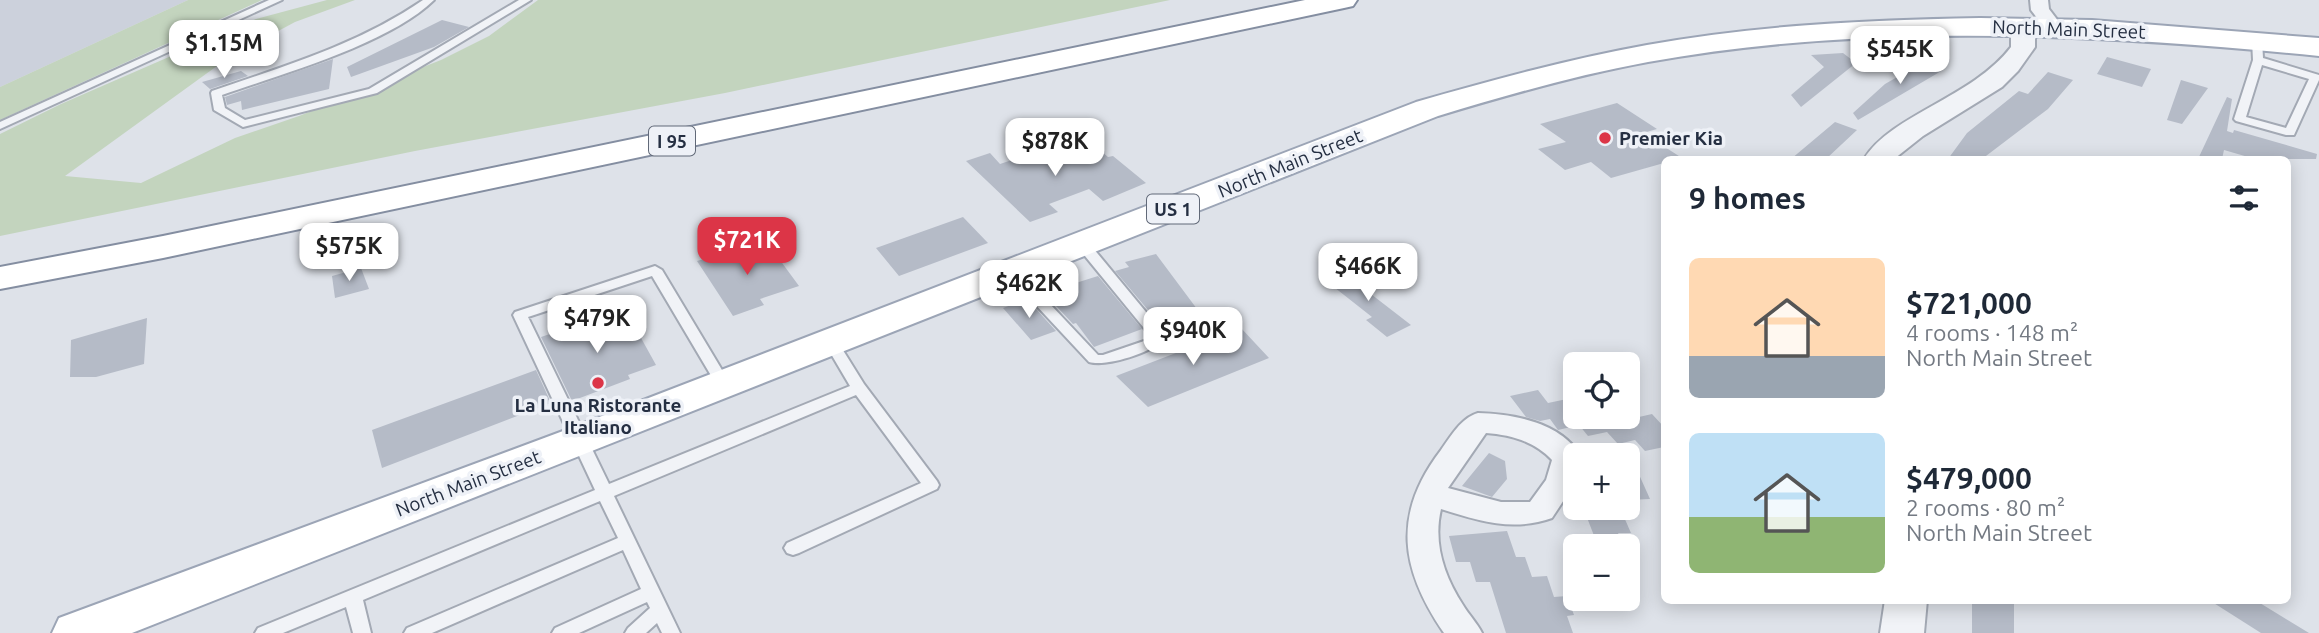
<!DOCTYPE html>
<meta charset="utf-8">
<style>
body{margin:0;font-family:Ubuntu,sans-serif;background:#f6f6f7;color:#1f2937;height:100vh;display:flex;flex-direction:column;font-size:26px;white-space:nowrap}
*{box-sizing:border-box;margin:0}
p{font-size:23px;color:#747a83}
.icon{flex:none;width:38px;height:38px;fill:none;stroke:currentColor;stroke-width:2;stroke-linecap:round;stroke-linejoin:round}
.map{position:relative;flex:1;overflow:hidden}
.side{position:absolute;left:1661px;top:156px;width:630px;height:448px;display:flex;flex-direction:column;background:#fff;border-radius:10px;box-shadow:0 4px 18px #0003}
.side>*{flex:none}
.controls{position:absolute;left:1563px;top:352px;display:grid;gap:14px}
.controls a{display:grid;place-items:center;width:77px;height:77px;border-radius:10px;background:#fff;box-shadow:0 4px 18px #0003;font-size:35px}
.price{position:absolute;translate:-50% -60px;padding:0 16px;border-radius:14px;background:#fff;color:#222;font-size:23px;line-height:46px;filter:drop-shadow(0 2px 4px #0008)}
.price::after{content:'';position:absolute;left:50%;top:42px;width:21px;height:16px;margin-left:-10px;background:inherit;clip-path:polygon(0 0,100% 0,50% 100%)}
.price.current{background:#dc3547;color:#fff}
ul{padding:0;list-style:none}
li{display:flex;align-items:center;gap:21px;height:175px;padding:0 28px}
li span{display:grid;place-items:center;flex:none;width:196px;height:140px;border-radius:10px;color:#555}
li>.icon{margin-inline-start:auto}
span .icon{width:84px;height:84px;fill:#fffc;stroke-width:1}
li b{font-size:30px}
h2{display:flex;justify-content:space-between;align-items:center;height:84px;padding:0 28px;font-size:30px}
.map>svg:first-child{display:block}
.built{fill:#ccd1dc}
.green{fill:#c3d4be}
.building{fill:#b5bbc7}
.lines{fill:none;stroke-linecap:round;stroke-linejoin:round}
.service-casing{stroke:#a3a9b4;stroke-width:4}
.minor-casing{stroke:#a3a9b4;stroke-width:4}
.tertiary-casing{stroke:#a3a9b4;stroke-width:4}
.primary-casing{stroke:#9ca5b6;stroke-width:4}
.motorway-casing{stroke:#848ea1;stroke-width:4}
.service{fill:#f1f3f7;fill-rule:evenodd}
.minor{fill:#f1f3f7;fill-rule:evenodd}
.tertiary{fill:#f1f3f7;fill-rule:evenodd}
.primary{fill:#fff;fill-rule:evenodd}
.motorway{fill:#fff;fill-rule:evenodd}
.poi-dot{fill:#dc3547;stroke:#eef1f7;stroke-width:2.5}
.labels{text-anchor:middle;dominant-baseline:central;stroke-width:7;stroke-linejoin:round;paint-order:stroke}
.shield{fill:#eef1f7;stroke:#616978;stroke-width:2}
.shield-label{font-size:18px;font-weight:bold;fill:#252f42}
.street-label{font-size:19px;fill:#252f42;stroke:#eef1f7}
.poi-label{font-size:19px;font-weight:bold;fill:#252f42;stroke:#eef1f7;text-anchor:start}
</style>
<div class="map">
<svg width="2319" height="633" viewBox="0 0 2319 633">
<rect width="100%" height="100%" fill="#dee2e9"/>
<path class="built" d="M0 0H188L0 87Z"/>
<path class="green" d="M188 0H262L0 120V87Z
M327 0H355L295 22 228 58 65 176 141 183 235 138 299 116 441 60 489 36 538 0H1170L725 93 415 151 0 236V134L61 104 256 19Z"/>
<path class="building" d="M442 20 469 27 434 47 351 77 347 67Z
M1843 53 1856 63 1801 107 1791 95 1824 67 1811 55Z
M1934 56 1943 70 1858 120 1853 113 1885 84Z
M2107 57 2151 69 2142 87 2097 74Z
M333 59 329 89 242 110 241 101 227 105 225 97Z
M241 71 248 76 210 89 202 82Z
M2048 72 2073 80 2048 109 1982 159H1948L1967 133 2019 91 2028 94Z
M2181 80 2208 88 2182 124 2167 120Z
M2227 97 2232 99 2227 131 2233 133 2234 130 2317 154 2316 159H2255L2224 150 2222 159H2198Z
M1617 103 1657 129 1643 133 1682 158 1664 159V163L1611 178 1591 162 1565 170 1538 149 1566 142 1540 124Z
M1835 122 1857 130 1826 159H1791Z
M1059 144 1070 154 1094 145 1108 157 1113 156 1146 183 1103 201 1089 189 1049 204 1058 212 1030 222 966 161 990 153 1000 164Z
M963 217 988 243 899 276 876 248Z
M766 241 799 286 760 299 764 305 733 316 697 261Z
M1156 254 1197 309 1159 323 1115 271 1129 267 1125 262Z
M361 268 369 289 335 298 332 276Z
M1347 270 1372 289 1367 291 1411 325 1387 337 1366 320 1372 317 1325 280Z
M1098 276 1142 329 1094 347 1076 323 1073 324 1044 293Z
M1027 299 1056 331 1031 340 1003 308Z
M606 315 610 321 630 318 656 365 628 375 630 379 572 401 541 337Z
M147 318 144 364 96 377H70L71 340Z
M1241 328 1269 358 1148 407 1116 376Z
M536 370 551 403 382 468 372 430Z
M1538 390 1548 403 1567 399 1575 410V416L1639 417 1652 414 1664 427V447L1645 451 1635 440 1618 444 1607 432 1588 436 1575 420V426L1558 430 1550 419 1540 421 1526 417 1510 396Z
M1628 450 1650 499 1628 500Z
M1489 453 1505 461 1507 479 1492 497 1462 486Z
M1597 508H1620L1631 533H1618L1624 546H1598L1586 515 1600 514Z
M1507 531 1516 557H1525L1532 577 1547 576 1554 597 1567 596 1574 615 1567 616 1573 633H1506L1490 582H1476L1470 562H1456L1449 536Z
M1972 600H2014V633H1972Z
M2209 600H2255L2309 633H2261Z"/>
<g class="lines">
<defs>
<path id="service" d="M269 0H282L0 129V122Z
M423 0H434C389 44 282 74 222 95L225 108 245 120 369 89 519 0H531L377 93 243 127 214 110 211 93 212 91C285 66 359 44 423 0Z
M2257 37 2262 40 2263 58 2319 75V80L2294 135H2286L2236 121 2234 119 2253 60 2252 40ZM2262 65 2309 79 2286 128 2246 117Z
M1083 241 1088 242 1160 329 1163 339C1152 353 1106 367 1089 362L1005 272 1007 269H1017L1098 355H1103L1147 340 1148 333 1076 245Z
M655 266 662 270 731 385 729 389H719L652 276 528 317 609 484 850 386 824 342 831 337 836 339 864 384 937 481 939 485 937 489 799 553 793 555 787 553 784 548 787 543 921 483 856 395 614 496 680 633H662L657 623 646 633H625L628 628 650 608 647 602 579 633H552L555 628 641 589 623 550 432 633H404L407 628 618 538 600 501 363 600 371 633H353L346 607 283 633H255L258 628 595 490 513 315 515 312Z"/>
<path id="minor" d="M2030 0H2048L2049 9 2062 26 2060 30H2046L2031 10Z
M1478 413C1513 414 1560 422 1580 455H1575V483L1552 518C1513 532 1479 521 1441 509 1433 543 1444 576 1463 605 1469 615 1477 623 1482 633H1444C1400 569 1392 514 1441 450 1451 436 1461 418 1478 413ZM1486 433C1511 435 1534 441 1552 460L1546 480 1530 502H1501L1448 488Z"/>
<path id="tertiary" d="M2018 19 2026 21 2035 34V47L2018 71 2002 87 1923 136 1894 159H1864C1892 114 1972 98 2011 47V34L2006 26 2010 21Z
M1885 600H1927L1924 633H1880Z"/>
<path id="primary" d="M1980 18 2092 20 2319 38V56C2095 34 1871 22 1648 62 1577 75 1507 95 1438 116L132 633H52L59 618 563 431 1416 102C1493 80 1569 59 1647 45 1757 25 1869 20 1980 18Z"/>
<path id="motorway" d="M1305 0H1357L1353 6 1344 8 163 258 0 289V267L163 236Z"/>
</defs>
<use href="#service" class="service-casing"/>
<use href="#minor" class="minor-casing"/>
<use href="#tertiary" class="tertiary-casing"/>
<use href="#primary" class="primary-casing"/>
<use href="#motorway" class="motorway-casing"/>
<use href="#service" class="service"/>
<use href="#minor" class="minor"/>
<use href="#tertiary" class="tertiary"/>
<use href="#primary" class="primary"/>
<use href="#motorway" class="motorway"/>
</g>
<g class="poi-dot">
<circle cx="1605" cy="138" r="7"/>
<circle cx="598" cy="383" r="7"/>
</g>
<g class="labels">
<g class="shield">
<rect x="649" y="126.5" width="46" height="29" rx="5"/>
<rect x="1147" y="194.5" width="52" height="29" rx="5"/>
</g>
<g class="shield-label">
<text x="672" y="141">I 95</text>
<text x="1173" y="209">US 1</text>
</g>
<g class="street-label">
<text transform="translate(2069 29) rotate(2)">North Main Street</text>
<text transform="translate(1290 163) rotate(-22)">North Main Street</text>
<text transform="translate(468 483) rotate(-21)">North Main Street</text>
</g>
<g class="poi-label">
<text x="1619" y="138">Premier Kia</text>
<text x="598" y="405" text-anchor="middle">La Luna Ristorante<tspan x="598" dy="22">Italiano</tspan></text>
</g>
</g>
</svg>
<div class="controls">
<a><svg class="icon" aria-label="locate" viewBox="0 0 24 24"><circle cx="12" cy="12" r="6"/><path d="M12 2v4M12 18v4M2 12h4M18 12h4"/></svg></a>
<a>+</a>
<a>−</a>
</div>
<b class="price" style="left:224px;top:80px">$1.15M</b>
<b class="price" style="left:1900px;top:86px">$545K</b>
<b class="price" style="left:1055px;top:178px">$878K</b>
<b class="price current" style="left:747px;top:277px">$721K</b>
<b class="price" style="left:349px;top:283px">$575K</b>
<b class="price" style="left:1368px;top:303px">$466K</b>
<b class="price" style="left:1029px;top:320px">$462K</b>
<b class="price" style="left:597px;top:355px">$479K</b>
<b class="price" style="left:1193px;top:367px">$940K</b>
<section class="side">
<h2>9 homes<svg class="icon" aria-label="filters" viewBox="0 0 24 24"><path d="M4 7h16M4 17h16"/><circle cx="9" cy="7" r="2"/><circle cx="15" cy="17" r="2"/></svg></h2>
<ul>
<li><span style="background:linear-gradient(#ffd9b3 70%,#9aa5b1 0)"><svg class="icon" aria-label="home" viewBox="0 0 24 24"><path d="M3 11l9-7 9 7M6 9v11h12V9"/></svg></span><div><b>$721,000</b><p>4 rooms · 148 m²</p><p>North Main Street</p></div></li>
<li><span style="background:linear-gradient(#bfe0f5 60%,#8fb573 0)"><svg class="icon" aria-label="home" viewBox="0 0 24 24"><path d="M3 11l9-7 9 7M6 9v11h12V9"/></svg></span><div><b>$479,000</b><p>2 rooms · 80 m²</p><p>North Main Street</p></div></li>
</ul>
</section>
</div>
